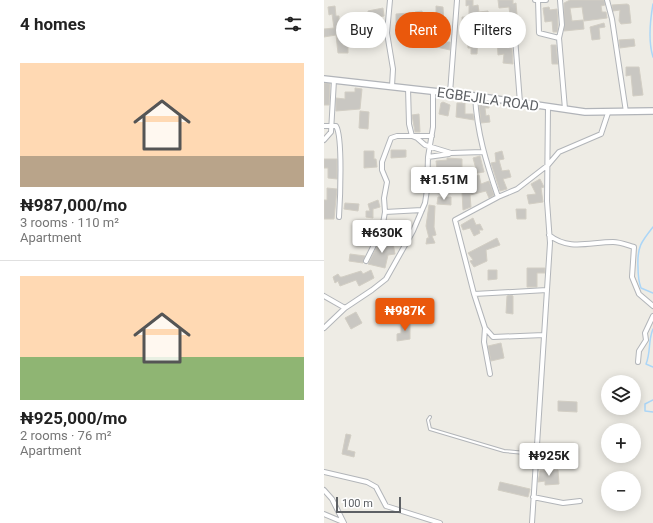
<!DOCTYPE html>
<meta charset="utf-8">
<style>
body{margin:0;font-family:Roboto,sans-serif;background:#f6f6f6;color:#222;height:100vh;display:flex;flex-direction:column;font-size:15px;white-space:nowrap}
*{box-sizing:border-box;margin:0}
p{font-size:13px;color:#767676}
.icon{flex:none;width:22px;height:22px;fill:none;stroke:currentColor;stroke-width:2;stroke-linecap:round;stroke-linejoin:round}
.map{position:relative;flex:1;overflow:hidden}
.side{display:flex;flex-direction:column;background:#fff;width:324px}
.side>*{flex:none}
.top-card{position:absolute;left:12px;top:12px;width:257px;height:36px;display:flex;gap:8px}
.buttons{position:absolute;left:277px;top:375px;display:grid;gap:8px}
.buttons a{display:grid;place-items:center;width:40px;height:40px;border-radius:50%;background:#fff;box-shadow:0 2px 10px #0003;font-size:20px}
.scale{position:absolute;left:12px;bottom:10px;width:65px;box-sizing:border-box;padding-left:4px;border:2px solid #5d6064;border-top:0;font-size:11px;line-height:14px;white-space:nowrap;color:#5d6064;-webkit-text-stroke:3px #fff;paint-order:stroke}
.price{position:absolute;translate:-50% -34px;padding:0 9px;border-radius:4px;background:#fff;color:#222;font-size:13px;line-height:26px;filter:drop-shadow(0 1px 2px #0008)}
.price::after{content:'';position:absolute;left:50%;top:24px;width:12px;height:9px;margin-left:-6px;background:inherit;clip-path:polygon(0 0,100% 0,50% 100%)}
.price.current{background:#ea580c;color:#fff}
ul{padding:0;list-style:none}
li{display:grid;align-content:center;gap:8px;height:212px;padding:0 20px}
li+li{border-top:1px solid #e0e0e0}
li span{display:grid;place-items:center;height:124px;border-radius:0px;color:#555}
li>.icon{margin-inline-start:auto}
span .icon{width:72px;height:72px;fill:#fffc;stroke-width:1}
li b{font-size:17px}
h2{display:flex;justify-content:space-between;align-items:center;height:48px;padding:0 20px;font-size:17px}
.pill{padding:0 14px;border-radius:18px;background:#fff;box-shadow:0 2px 10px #0003;font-size:14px;line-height:36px}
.pill.current{background:#ea580c;color:#fff}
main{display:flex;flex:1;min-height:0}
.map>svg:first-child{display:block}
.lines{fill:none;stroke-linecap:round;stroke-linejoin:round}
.stream{stroke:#acd6f7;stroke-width:1.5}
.building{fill:#c9c7c2;stroke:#d2cec4}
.lane-casing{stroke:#b2b5b9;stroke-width:4}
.street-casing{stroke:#b2b5b9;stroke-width:6}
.secondary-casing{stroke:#b1b4b9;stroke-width:8}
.lane{stroke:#fff;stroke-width:2}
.street{stroke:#fff;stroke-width:4}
.secondary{stroke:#fff;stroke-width:5.5}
.labels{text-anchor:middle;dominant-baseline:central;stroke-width:4;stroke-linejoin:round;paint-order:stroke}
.street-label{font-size:14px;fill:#5d6064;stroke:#fff}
</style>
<main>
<section class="side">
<h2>4 homes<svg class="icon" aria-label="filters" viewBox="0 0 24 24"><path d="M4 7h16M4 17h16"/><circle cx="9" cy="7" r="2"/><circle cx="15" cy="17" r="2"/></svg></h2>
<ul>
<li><span style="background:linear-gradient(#ffd9b3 75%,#b9a48a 0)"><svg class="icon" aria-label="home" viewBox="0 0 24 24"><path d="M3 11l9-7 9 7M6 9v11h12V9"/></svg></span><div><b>₦987,000/mo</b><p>3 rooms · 110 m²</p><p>Apartment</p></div></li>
<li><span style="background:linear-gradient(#ffd9b3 65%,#8fb573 0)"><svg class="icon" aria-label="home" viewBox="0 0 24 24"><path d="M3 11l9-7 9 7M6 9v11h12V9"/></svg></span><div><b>₦925,000/mo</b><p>2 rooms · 76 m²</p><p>Apartment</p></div></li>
</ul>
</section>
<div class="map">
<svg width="329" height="523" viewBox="0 0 329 523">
<rect width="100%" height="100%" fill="#eeece5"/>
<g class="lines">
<path class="stream" d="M329 4C326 21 324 41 329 57
M329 227C317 242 313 247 314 267 314 275 314 280 317 288L329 293
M329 329C324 340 327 352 322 364L329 367
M329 400 321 404V411L329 412"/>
</g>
<path class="building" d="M142 0H149V6L154 5 155 12 164 11 165 18 148 20V33H154L153 54H147V48H144L143 30H141V21H138V17H145V5L142 6Z
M174 0H189V4L192 3 193 15 186 16 185 7 175 8Z
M246 0H280L281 5 277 6 278 12H282L283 18 260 21 258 7 246 8 248 21 259 20 260 29 240 31V3Z
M303 4 305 5 307 23 297 24 295 21 296 10 289 11 288 5Z
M11 6 12 16H15V20L22 18 24 26 33 24 40 25 39 29H31L32 36 39 34 40 40 28 42 26 37 18 39 19 45H24V53H14L12 35 0 37V29L10 28 8 14 5 15 4 7Z
M112 6 119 7 120 25H112Z
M225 7 226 10 233 9 234 25 233 32H229L228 21 221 22 219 8Z
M59 8 60 16 45 19 44 11Z
M98 11 101 22 94 23 91 12Z
M86 13 87 25 72 26V14Z
M280 23 281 27 275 28 276 39 268 40 266 27Z
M175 35 187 36 189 64 179 63 180 54 174 55 173 37Z
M109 38 120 40V42H126V50L108 46Z
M310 39 311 46 296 48 295 40Z
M227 45H232L234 64H228Z
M302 67H315L319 95 309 96 307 75 302 76Z
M0 83 6 84 5 105H0Z
M31 88 38 89 36 109 12 111V98L21 99V92H31Z
M119 102 126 105 124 116 115 114 117 103Z
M133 103H141V114H149L150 120 132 117Z
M155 104H165V108H161L162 116 165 115 166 122 157 123Z
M36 111 45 112 44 129 35 128Z
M95 114 96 132H91L88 115Z
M67 150H82V157L67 158Z
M40 151H50V159H52L53 167 40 168Z
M178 151 180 159 175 160 178 171 185 170 187 177 179 179 183 189 176 191 167 163 172 162 171 153Z
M156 156 160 172 153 173 149 158Z
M123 158 138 159V174H131V168L113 169 112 161 123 160Z
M0 159H13V179L4 178V168H0Z
M155 175 157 184 165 181 170 195 165 198 162 191 146 195 147 207 139 210 138 192 150 191 147 177Z
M216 179 220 187 217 188 219 202 205 204 203 195 212 194 207 184Z
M3 188 13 189 10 219H0V200H3Z
M114 197H127V205L113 204Z
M54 200 56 207 49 209V218L42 217V211H46L44 204Z
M21 203 35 204 34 211 20 209Z
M105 205 111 206 110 227 112 235 108 236 111 243 102 244 103 238H105L102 226Z
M192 209H202V219H193Z
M149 218 152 225 156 224 159 230H155L156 233 150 236 146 228 139 230 137 225Z
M37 229H44L45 237H41V245H33V238H38Z
M173 238 176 245 162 250 163 261 150 267 146 261 149 260 144 253Z
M61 240 69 243 71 254 64 255 61 268 44 264 56 241 61 243Z
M26 254 41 256 39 263 25 261Z
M203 268H221V273H213V287H203Z
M47 270 50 278 35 286 32 280 16 286 14 281 11 283 9 277 14 274 16 277H18L37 271 39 274Z
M164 270H173V279L164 280Z
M187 295 189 296V314L182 313 183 296Z
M32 312 38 323 27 329 21 318Z
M86 321V339L73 341V334L77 333V323Z
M177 343 180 358 167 361 164 346Z
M234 401 253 402V412L234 411Z
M22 434 27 435 23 450 31 452 30 457 18 454Z
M234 470 235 484 221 485V481L214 482 216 471Z
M176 482 206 489 204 497 174 490Z"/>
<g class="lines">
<defs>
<path id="lane" d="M106 417 104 420 106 429 180 451 212 454"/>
<path id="street" d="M66 0 63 33 69 69 68 86
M211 0H222
M214 0 215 33 235 38
M236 0 238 25 235 38 241 109
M283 0 288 19 302 112
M190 24 196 103
M84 88 85 124 88 136 93 138 101 145 127 153 159 152
M126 93 133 0
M151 96C153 133 162 162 174 197
M0 126H12C19 136 16 202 15 217
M0 140 7 132 10 80
M104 157 125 154
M61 212 60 198 63 182 58 170V162L67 138 73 136H108
M225 235C245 251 266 242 289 242 296 242 303 245 310 247L308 277 315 294 329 306
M42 261 58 229 61 212 98 210
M223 290 150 294 131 220 174 197 193 189 224 165 235 152 277 134 284 113
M150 294 161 328 169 337 220 335
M0 296 21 308
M0 328 21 308 48 290 62 279 89 231 101 203 103 190 104 157 109 127V91
M161 328 160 342 166 374
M314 362 315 351 322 340 321 333 329 316
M0 472 43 482 52 487 62 506 116 523
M0 490 8 499 20 523
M209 497 239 503 256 501
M0 514 19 522
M208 523 226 243 223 201 224 107"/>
<path id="secondary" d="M0 79 151 96 261 112 329 111"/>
</defs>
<use href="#lane" class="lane-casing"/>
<use href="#street" class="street-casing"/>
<use href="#secondary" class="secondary-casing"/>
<use href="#lane" class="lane"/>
<use href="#street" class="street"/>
<use href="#secondary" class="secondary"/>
</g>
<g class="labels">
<g class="street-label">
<text transform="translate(164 99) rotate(8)">EGBEJILA ROAD</text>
</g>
</g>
</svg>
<div class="buttons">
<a><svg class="icon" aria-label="layers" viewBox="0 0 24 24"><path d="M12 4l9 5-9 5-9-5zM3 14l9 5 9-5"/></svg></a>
<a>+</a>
<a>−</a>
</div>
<div class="scale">100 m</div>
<b class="price" style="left:120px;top:201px">₦1.51M</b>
<b class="price" style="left:58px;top:254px">₦630K</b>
<b class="price current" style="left:81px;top:332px">₦987K</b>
<b class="price" style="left:225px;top:477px">₦925K</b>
<div class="top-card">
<a class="pill">Buy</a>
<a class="pill current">Rent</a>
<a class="pill">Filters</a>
</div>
</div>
</main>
